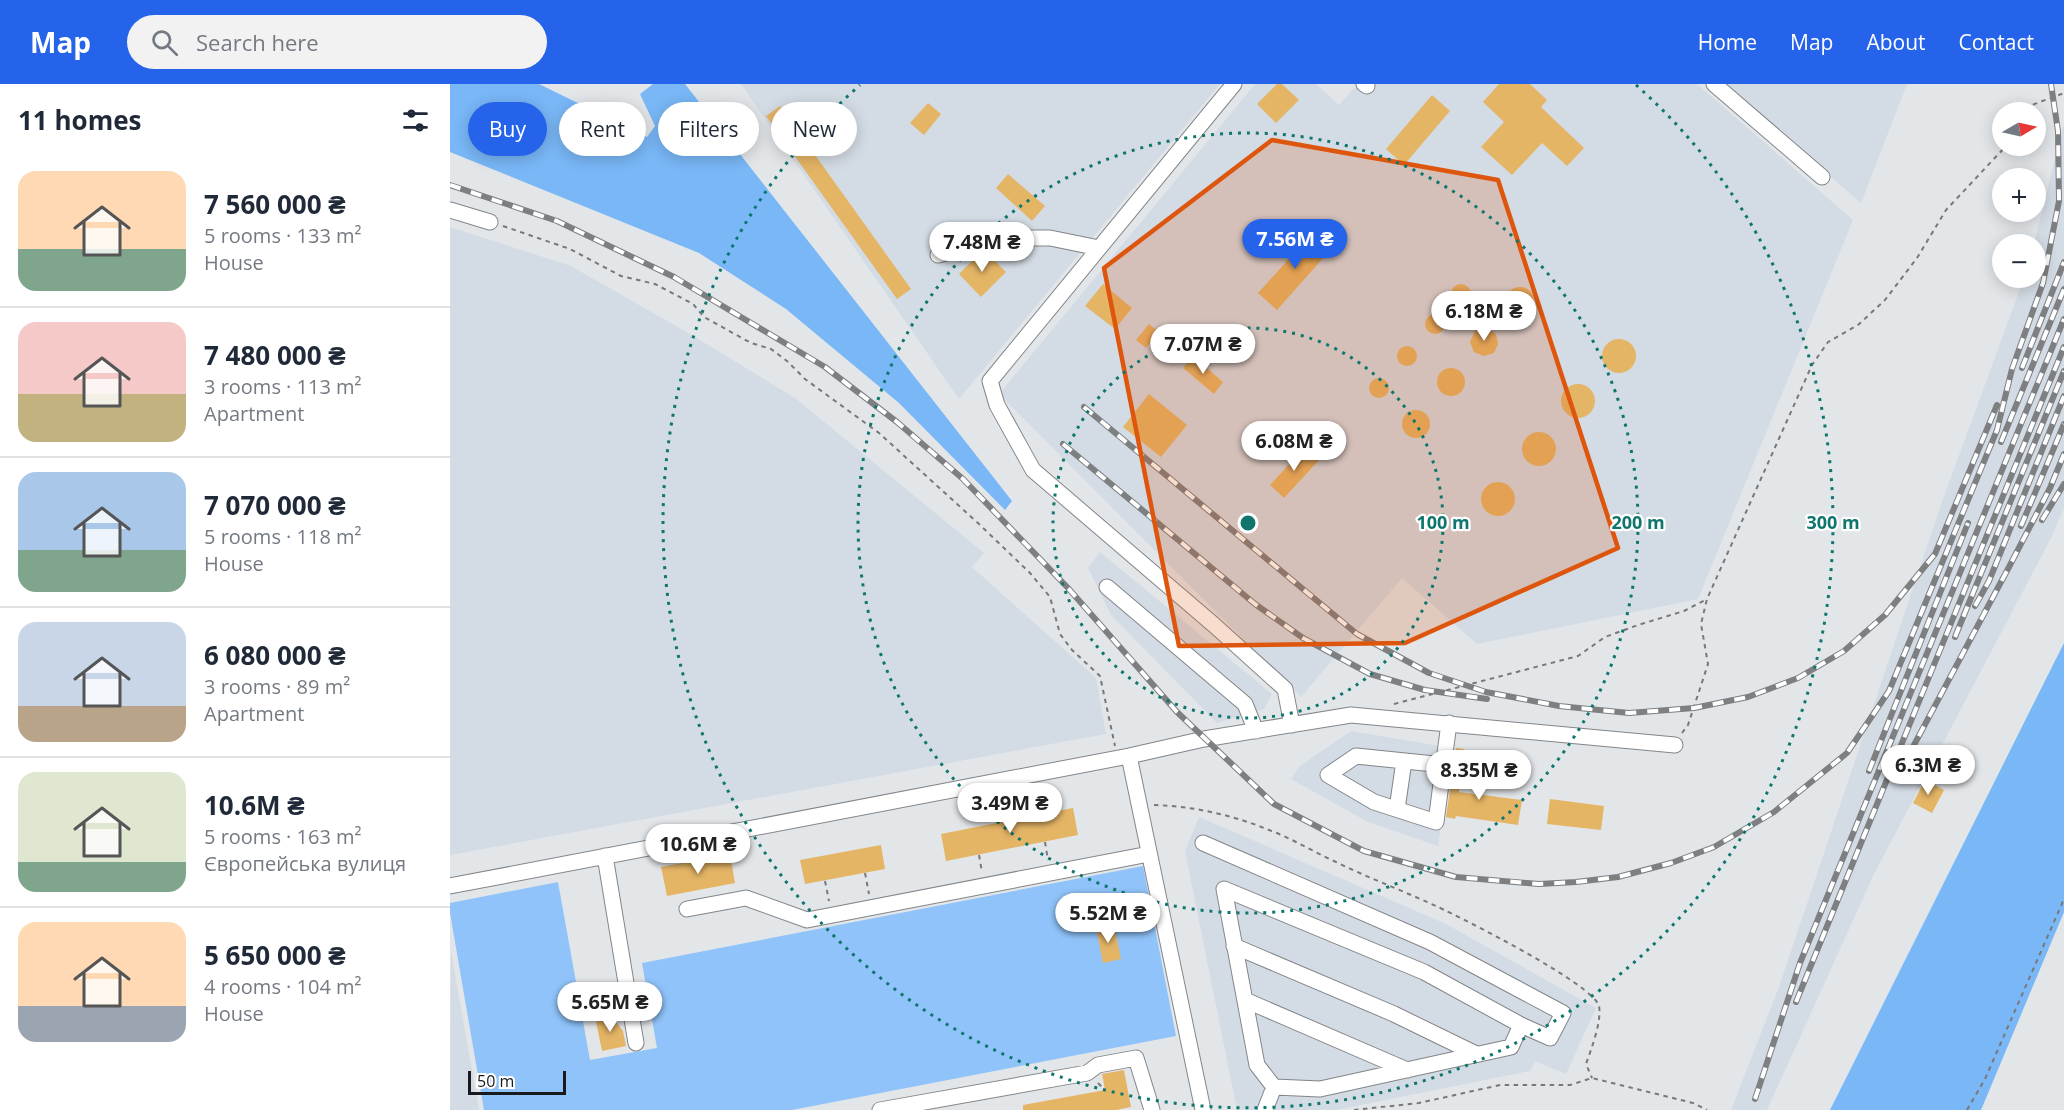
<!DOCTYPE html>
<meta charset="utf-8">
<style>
body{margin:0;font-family:"Open Sans",sans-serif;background:#f2f2f3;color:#1f2937;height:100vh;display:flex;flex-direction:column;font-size:22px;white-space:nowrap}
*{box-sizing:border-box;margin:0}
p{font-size:20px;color:#747a83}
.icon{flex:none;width:33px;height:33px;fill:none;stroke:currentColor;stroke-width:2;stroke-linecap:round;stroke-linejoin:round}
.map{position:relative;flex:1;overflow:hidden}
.drawer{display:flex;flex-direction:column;background:#fff;width:450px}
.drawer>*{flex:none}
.banner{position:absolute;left:18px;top:18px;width:570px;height:54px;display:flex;gap:12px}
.needle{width:39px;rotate:81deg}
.controls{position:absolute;left:1542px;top:18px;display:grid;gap:12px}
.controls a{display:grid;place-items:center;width:54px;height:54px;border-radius:50%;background:#fff;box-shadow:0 3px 15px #0003;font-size:30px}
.scale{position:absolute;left:18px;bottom:15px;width:98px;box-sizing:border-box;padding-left:6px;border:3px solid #191a1b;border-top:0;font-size:16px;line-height:21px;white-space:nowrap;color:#191a1b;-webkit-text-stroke:4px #fff;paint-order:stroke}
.price{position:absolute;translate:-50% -51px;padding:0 14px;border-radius:21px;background:#fff;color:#222;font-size:20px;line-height:39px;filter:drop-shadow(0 2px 3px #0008)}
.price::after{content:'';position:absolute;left:50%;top:36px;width:18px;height:14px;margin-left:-9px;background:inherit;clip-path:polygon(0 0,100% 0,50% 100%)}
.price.current{background:#2563eb;color:#fff}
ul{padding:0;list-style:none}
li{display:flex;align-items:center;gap:18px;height:150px;padding:0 18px}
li+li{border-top:2px solid #e0e1e3}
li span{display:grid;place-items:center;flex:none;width:168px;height:120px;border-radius:18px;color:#555}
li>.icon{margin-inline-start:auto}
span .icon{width:72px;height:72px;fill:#fffc;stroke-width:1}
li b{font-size:26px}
h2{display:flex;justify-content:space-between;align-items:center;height:72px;padding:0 18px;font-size:26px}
.tag{padding:0 21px;border-radius:27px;background:#fff;box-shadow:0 3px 15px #0003;font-size:21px;line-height:54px}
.tag.current{background:#2563eb;color:#fff}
header{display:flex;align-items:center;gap:36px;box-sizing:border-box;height:84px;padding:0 30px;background:#2563eb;color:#fff}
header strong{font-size:28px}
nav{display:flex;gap:33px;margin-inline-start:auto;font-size:21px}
.search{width:420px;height:54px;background:#f2f2f3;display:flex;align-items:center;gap:15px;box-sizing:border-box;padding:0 21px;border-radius:33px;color:#747a83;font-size:22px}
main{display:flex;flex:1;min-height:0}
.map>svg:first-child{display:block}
.built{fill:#d3dbe4}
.green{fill:#8fc3f9}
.forest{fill:#79b7f7}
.building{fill:#e5b566}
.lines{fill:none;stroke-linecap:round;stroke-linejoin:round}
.minor-casing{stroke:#838588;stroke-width:17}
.path{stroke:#77787a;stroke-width:2;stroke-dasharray:4.5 4.5;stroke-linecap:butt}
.minor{stroke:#fff;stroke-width:15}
.rail-casing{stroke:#7d7f81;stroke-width:6}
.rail{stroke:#fff;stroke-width:4;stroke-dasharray:11;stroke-linecap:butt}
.marked{fill:#de560d;fill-opacity:0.2;stroke:#de560d;stroke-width:4.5;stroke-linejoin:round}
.ring{fill:none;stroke:#0f766e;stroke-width:3;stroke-dasharray:3 6}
.centre{fill:#0f766e;stroke:#fff;stroke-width:3}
.ring-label{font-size:18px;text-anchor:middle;font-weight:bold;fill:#0f766e;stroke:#fff;stroke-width:4.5;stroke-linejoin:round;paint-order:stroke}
</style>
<header>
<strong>Map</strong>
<div class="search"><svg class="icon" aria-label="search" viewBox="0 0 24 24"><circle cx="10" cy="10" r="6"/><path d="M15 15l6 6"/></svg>Search here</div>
<nav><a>Home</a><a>Map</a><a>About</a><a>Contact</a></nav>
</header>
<main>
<section class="drawer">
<h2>11 homes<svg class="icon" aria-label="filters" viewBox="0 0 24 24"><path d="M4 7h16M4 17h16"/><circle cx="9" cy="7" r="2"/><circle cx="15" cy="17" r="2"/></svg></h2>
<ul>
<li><span style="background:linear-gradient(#ffd9b3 65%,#7fa58c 0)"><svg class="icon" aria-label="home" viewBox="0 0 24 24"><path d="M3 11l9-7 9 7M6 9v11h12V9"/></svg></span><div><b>7 560 000 ₴</b><p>5 rooms · 133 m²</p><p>House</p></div></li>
<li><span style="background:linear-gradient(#f6c9c9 60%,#c2b280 0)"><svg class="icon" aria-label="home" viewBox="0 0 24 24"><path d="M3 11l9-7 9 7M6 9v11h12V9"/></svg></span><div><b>7 480 000 ₴</b><p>3 rooms · 113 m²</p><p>Apartment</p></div></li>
<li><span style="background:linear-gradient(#a9c7e8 65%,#7fa58c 0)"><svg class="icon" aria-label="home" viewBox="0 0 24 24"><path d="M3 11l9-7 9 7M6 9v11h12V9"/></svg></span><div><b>7 070 000 ₴</b><p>5 rooms · 118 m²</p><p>House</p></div></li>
<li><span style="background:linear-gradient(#c9d6e8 70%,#b9a48a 0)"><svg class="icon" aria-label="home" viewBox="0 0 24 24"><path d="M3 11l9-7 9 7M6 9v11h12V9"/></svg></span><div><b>6 080 000 ₴</b><p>3 rooms · 89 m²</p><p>Apartment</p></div></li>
<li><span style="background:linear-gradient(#dfe7d0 75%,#7fa58c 0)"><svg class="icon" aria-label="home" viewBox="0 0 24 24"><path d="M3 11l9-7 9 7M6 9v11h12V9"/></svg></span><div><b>10.6M ₴</b><p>5 rooms · 163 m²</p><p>Європейська вулиця</p></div></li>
<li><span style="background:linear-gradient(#ffd9b3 70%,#9aa5b1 0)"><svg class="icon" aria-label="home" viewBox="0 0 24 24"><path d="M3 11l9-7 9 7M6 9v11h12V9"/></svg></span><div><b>5 650 000 ₴</b><p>4 rooms · 104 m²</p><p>House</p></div></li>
</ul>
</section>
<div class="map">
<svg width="1614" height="1026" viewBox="0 0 1614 1026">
<rect width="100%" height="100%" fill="#e3e6e9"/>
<path class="built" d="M291 0H770L509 315Z
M805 0H866L889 21 908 0H1247L1403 136 1248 515 1027 560 952 494 851 613 549 310Z
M1273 0H1457L1411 119Z
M1614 39V424L1601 454 1424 790 1317 1026H1281L1329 903 1492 418 1574 194H1586L1584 160Z
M0 143 121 182 240 250 345 314 534 469 522 483 646 594 656 650 0 771Z
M650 468 822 610 814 625 767 639 661 531 638 484Z
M901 647 1002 664 988 762 918 738 841 695 850 682Z
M749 733 996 840 1146 924 1116 990 1085 977 1080 987 886 1026H787L735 767Z
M1 868 29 1026H0Z"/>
<path class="green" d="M693 782 726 952 342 1026H34L0 829V819L108 798 140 976 207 964 192 879Z"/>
<path class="forest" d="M0 0H89L197 53 205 42 190 10 203 0H235L562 417 555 426 449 319 336 225 249 169 0 68Z
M1614 559V828L1531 1026H1380Z"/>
<path class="building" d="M827 0H832L849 16 826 39 807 20Z
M1049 0H1080L1097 16 1091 23 1134 64 1117 82 1092 59 1062 91 1031 63 1054 38 1033 18Z
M982 11 1000 27 954 81 936 65Z
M478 19 491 30 474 51 460 39Z
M330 22 461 205 447 215 316 32Z
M558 90 595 122 582 137 546 104Z
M864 147 883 163 827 226 808 209Z
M536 168 556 188 531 213 509 190 529 170Z
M1001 210a10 10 0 1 1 20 0a10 10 0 1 1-20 0Z
M653 200 682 224 665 245 635 222Z
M1056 217a14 14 0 1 1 28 0a14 14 0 1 1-28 0Z
M975 240a10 10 0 1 1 20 0a10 10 0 1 1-20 0Z
M699 240 709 248 696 264 686 256Z
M1036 244 1046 250 1048 260 1044 269 1034 272 1024 268 1020 258 1025 247 1024 245Z
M1152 272a17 17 0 1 1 34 0a17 17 0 1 1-34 0Z
M947 272a10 10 0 1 1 20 0a10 10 0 1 1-20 0Z
M743 272 773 298 764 310 733 284Z
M987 298a14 14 0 1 1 28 0a14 14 0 1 1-28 0Z
M919 304a10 10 0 1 1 20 0a10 10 0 1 1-20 0Z
M1111 317a17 17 0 1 1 34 0a17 17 0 1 1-34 0Z
M699 310 737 341 711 373 673 343Z
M952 340a14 14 0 1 1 28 0a14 14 0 1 1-28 0Z
M1072 365a17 17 0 1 1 34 0a17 17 0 1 1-34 0Z
M855 363 869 376 834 414 820 401Z
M1031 415a17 17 0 1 1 34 0a17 17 0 1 1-34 0Z
M1006 664 1014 665 1009 708 1072 716 1068 741 1006 732 1005 735 996 733Z
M1475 696 1494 706 1482 729 1463 719Z
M1100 715 1154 722 1151 746 1097 740Z
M623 724 628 751 496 777 491 750Z
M431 761 435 785 355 800 350 776Z
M280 770 285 799 217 812 211 783Z
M664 840 671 875 653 879 646 844Z
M160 930 173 947 176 962 152 967 145 933Z
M674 986 681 1023 666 1026H573V1021L655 1006 652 990Z"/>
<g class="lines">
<defs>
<path id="minor" d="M784 0 540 297 547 321 583 386 764 541 835 605 842 641
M914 0 917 2
M1264 0 1372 93
M0 126 40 138
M488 171 553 154H600L649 164
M657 503 795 620 806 647
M679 672 753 1026
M994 681 906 672 878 691 924 718 986 738 999 639
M947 725 954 677
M753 759 980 858 1113 929 1100 954 1071 941 1061 963 870 1005 824 1003 807 981 774 805 974 888 1071 941
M155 772 186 959
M0 802 679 672 754 655 901 631 1225 661
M237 825 296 814 357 836 699 770
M784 862 944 930 1026 970
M795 916 957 986
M430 1026 637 989 648 981 686 974 702 1026
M815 1026 824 1003"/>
</defs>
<use href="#minor" class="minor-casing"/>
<path class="path" d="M1578 28 1582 21 1614 9
M53 142 120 165 171 192 205 200 243 220 254 233 301 259 321 265 337 277 355 295 429 349 529 440 580 489 600 513 610 550 622 566 650 592 665 662
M944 620 1128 572 1155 553 1188 541 1234 527 1257 515
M1232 649 1238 641 1258 580 1251 540 1257 515 1362 281 1378 258 1408 241 1435 216 1467 174 1496 126 1556 62
M704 721C742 722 783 731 819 746 841 754 862 767 884 777 918 794 954 807 988 823 1014 835 1143 900 1149 922 1152 937 1141 966 1136 980L1142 994
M595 758 598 776
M529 771 532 788
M415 789 419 810
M375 797 379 817
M648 999 655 1006
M904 1026 969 1019 1050 1001H1120L1142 994 1243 1019 1257 1026
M1517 1026 1535 995 1614 815"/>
<use href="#minor" class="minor"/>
<defs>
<path id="rail" d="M0 101 107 137 224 193 375 283 447 338 513 395 618 504 727 628 824 720 914 767 1006 793 1089 800 1126 798 1168 793 1221 779 1264 763 1324 728 1397 669 1439 607 1547 346 1562 285 1593 199 1609 117 1608 47 1601 0
M1572 284 1614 178
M634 323 907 550 979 589 1036 608 1109 622 1179 629 1244 624 1298 613 1348 594 1394 567 1435 531 1485 470 1547 321
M1551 358 1614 205
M613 360 805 520 853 554 920 590 975 606 1037 615
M1592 436 1614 400
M1571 442 1614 340
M1525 522 1539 497 1614 312
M1505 553 1614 287
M1419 687 1518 439
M1448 691 1559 483 1600 404 1614 370
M1346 918 1614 263
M1305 1015 1350 879 1614 235"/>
</defs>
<use href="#rail" class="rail-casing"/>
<use href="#rail" class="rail"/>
</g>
<path class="marked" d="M822 56 1048 96 1168 464 955 559 729 562 654 184Z"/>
<g class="ring">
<circle cx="798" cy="439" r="195"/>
<circle cx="798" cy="439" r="390"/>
<path d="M1186 1A585 585 0 1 1 410 1"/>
</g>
<circle cx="798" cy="439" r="9" class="centre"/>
<g class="ring-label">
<text x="993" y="445">100 m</text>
<text x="1188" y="445">200 m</text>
<text x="1383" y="445">300 m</text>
</g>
</svg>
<div class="controls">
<a><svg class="needle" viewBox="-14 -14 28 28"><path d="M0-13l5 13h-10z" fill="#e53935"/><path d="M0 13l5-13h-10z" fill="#747a83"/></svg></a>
<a>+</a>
<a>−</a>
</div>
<div class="scale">50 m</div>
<b class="price current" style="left:845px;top:186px">7.56M ₴</b>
<b class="price" style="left:532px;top:189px">7.48M ₴</b>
<b class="price" style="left:1034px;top:258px">6.18M ₴</b>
<b class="price" style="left:753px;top:291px">7.07M ₴</b>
<b class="price" style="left:844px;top:388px">6.08M ₴</b>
<b class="price" style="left:1478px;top:712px">6.3M ₴</b>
<b class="price" style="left:1029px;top:717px">8.35M ₴</b>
<b class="price" style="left:560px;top:750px">3.49M ₴</b>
<b class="price" style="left:248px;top:791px">10.6M ₴</b>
<b class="price" style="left:658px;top:860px">5.52M ₴</b>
<b class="price" style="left:160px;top:949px">5.65M ₴</b>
<div class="banner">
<a class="tag current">Buy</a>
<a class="tag">Rent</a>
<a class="tag">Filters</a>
<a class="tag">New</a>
</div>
</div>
</main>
